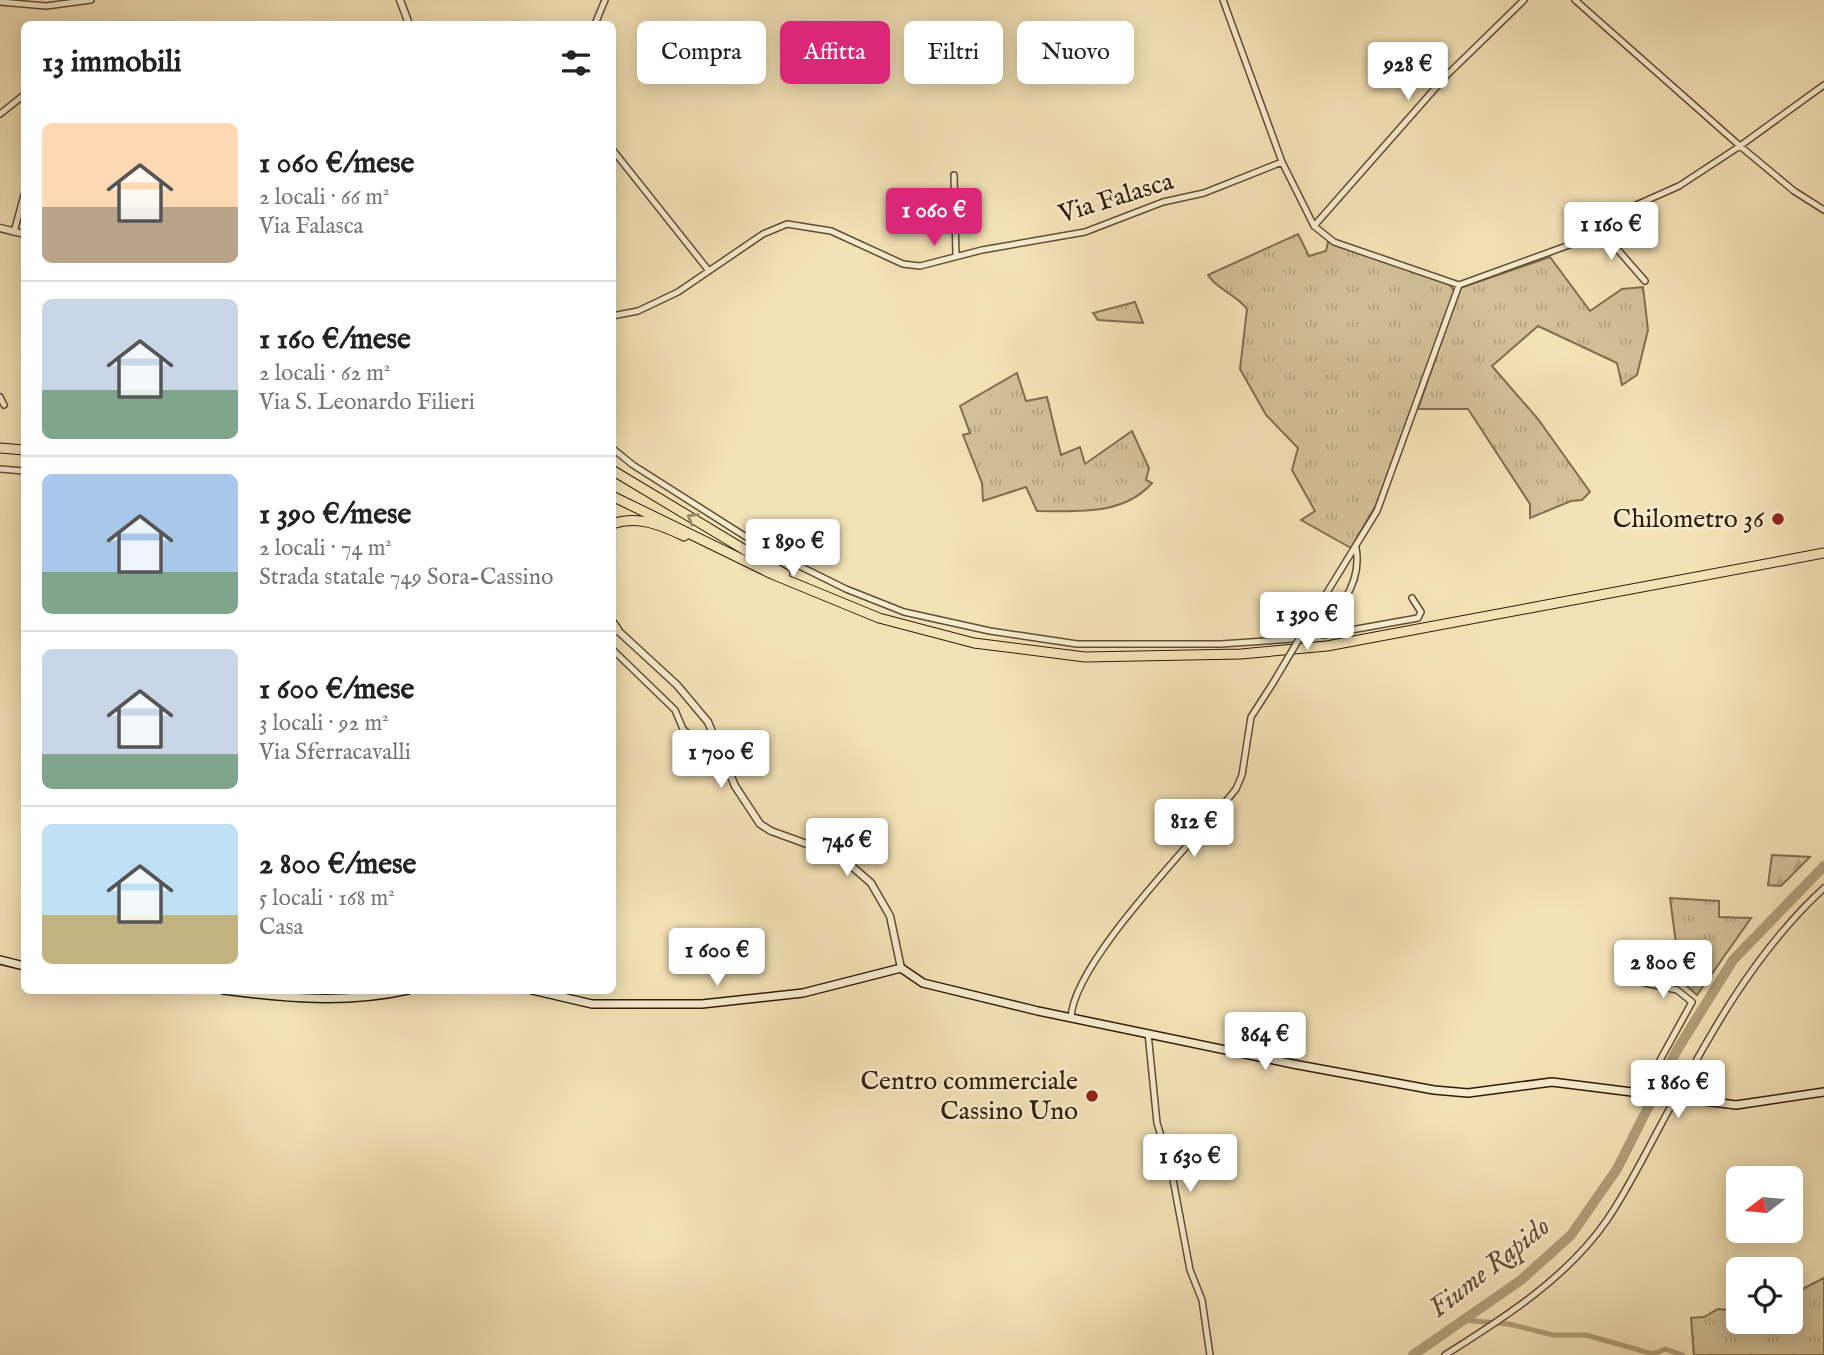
<!DOCTYPE html>
<html lang="it">
<meta charset="utf-8">
<style>
body{margin:0;font-family:"IM FELL English",serif;background:#f2f2f2;color:#222;height:100vh;display:flex;flex-direction:column;font-size:26px;white-space:nowrap}
*{box-sizing:border-box;margin:0}
p{font-size:23px;color:#767676}
.icon{flex:none;width:38px;height:38px;fill:none;stroke:currentColor;stroke-width:2;stroke-linecap:round;stroke-linejoin:round}
.map{position:relative;flex:1;overflow:hidden}
.sheet{position:absolute;left:21px;top:21px;width:595px;height:973px;display:flex;flex-direction:column;background:#fff;border-radius:10px;box-shadow:0 4px 18px #0003}
.sheet>*{flex:none}
.guide{position:absolute;left:637px;top:21px;width:665px;height:63px;display:flex;gap:14px}
.needle{width:46px;rotate:254deg}
.fabs{position:absolute;left:1726px;top:1166px;display:grid;gap:14px}
.fabs a{display:grid;place-items:center;width:77px;height:77px;border-radius:10px;background:#fff;box-shadow:0 4px 18px #0003;font-size:35px}
.price{position:absolute;translate:-50% -60px;padding:0 16px;border-radius:7px;background:#fff;color:#222;font-size:23px;line-height:46px;filter:drop-shadow(0 2px 4px #0008)}
.price::after{content:'';position:absolute;left:50%;top:42px;width:21px;height:16px;margin-left:-10px;background:inherit;clip-path:polygon(0 0,100% 0,50% 100%)}
.price.selected{background:#db2777;color:#fff}
ul{padding:0;list-style:none}
li{display:flex;align-items:center;gap:21px;height:175px;padding:0 21px}
li+li{border-top:2px solid #e0e0e0}
li span{display:grid;place-items:center;flex:none;width:196px;height:140px;border-radius:10px;color:#555}
li>.icon{margin-inline-start:auto}
span .icon{width:84px;height:84px;fill:#fffc;stroke-width:1}
li b{font-size:30px}
h2{display:flex;justify-content:space-between;align-items:center;height:84px;padding:0 21px;font-size:30px}
.tag{padding:0 24px;border-radius:10px;background:#fff;box-shadow:0 4px 18px #0003;font-size:24px;line-height:63px}
.tag.selected{background:#db2777;color:#fff}
.map>svg:first-child{display:block}
.grass{fill:url(#grass-tufts);stroke:#816e4f;stroke-width:2}
.forest{fill:url(#forest-firs);stroke:#816e4f;stroke-width:2}
.lines{fill:none;stroke-linecap:round;stroke-linejoin:round}
.canal{stroke:#b19f7a;stroke-width:5}
.river{stroke:#b19f7a;stroke-width:10}
.minor-casing{stroke:#604e32;stroke-width:8}
.tertiary-casing{stroke:#604e32;stroke-width:9}
.secondary-casing{stroke:#2f1c05;stroke-width:10}
.trunk-casing{stroke:#2f1c05;stroke-width:11}
.minor{stroke:#f8ecd0;stroke-width:5}
.tertiary{stroke:#f8ecd0;stroke-width:6}
.secondary{stroke:#f8ecd0;stroke-width:7}
.trunk{stroke:#f4e2b7;stroke-width:9}
.minor-bridge-casing{stroke:#604e32;stroke-width:8;stroke-linecap:butt}
.minor-bridge{stroke:#f8ecd0;stroke-width:5}
.oneway{stroke:#9b8967}
.poi-dot{fill:#8f2418;stroke:#f8ecd0;stroke-width:2.5}
.labels{text-anchor:middle;dominant-baseline:central;stroke-width:5;stroke-linejoin:round;paint-order:stroke}
.street-label{font-size:26px;fill:#2f1c05;stroke:#f8ecd0}
.poi-label{font-size:26px;fill:#2f1c05;stroke:#f8ecd0;text-anchor:end}
.water-label{font-size:28px;font-style:italic;fill:#635034;stroke:#f8ecd0}
</style>
<div class="map">
<svg width="1824" height="1355" viewBox="0 0 1824 1355">
<defs>
<pattern id="grass-tufts" width="24" height="20" patternUnits="userSpaceOnUse" patternTransform="scale(1.75)"><rect width="24" height="20" fill="#d3c099"/><path d="M3 7l-1-3M5 7V3M7 7l1-3M15 17l-1-3M17 17v-4M19 17l1-3" fill="none" stroke="#b5a482"/></pattern>
<pattern id="forest-firs" width="22" height="20" patternUnits="userSpaceOnUse" patternTransform="scale(1.75)"><rect width="22" height="20" fill="#d3c099"/><path d="M5 1l3.5 6h-7zM16 11l3.5 6h-7z" fill="#b5a482"/></pattern>
</defs>
<rect width="100%" height="100%" fill="#f4e2b7"/>
<filter id="stains"><feTurbulence type="fractalNoise" baseFrequency=".00286" numOctaves="4"/><feColorMatrix values="0 0 0 0 .2 0 0 0 0 .09 0 0 0 0 .02 0 0 0 .5 -.17"/></filter>
<radialGradient id="worn" r=".72"><stop offset=".6" stop-color="#630" stop-opacity="0"/><stop offset="1" stop-color="#630" stop-opacity=".3"/></radialGradient>
<path class="grass" d="M1298 234 1309 256 1326 251 1328 242 1448 283 1455 292 1376 505 1351 548 1301 520 1315 511 1292 470 1298 448 1266 415 1240 369 1247 309C1237 295 1216 289 1208 275Z
M1550 257 1590 311 1622 289 1643 287 1648 330 1637 375 1622 385 1617 363 1538 326 1492 366 1538 419 1590 492 1582 500 1571 501 1530 518V504L1468 409H1418L1460 288Z
M1135 302 1143 323 1098 320 1093 313Z
M1017 373 1026 401 1047 397 1061 455 1080 447 1085 464 1132 431 1149 468 1146 480 1152 483C1123 516 1077 511 1037 511L1026 487 983 501 982 483 963 435 970 433 960 406Z
M1670 898 1719 901V917L1751 918 1697 995 1681 981Z
M1824 1278V1355H1694L1691 1318 1704 1317 1718 1309 1738 1311V1321H1790V1292L1795 1293Z"/>
<path class="forest" d="M1772 855 1810 857 1781 886 1768 885Z"/>
<g class="lines">
<path class="canal" d="M1463 1320 1509 1324 1553 1335H1586L1653 1354 1665 1349 1683 1355"/>
<path class="river" d="M1413 1355 1521 1280 1571 1235 1617 1169 1677 1050 1733 960 1824 866"/>
<defs>
<path id="minor" d="M1223 0 1282 162 1314 226 1334 242 1459 285
M1575 0 1740 146 1824 85
M0 2 46 6 91 0
M595 24 605 0
M0 114 24 95
M612 149 709 271
M954 175 956 255
M1314 226 1446 76 1524 0
M1598 227 1645 281
M14 232 24 195
M612 316 638 311 678 292 763 234 787 224 831 231 903 264 920 266 982 250 1085 232 1163 202 1204 193 1282 162
M0 397 4 405
M612 448 633 465 765 549 846 589 904 612 990 631 1077 644H1221L1307 638C1335 618 1363 585 1356 548
M0 469 24 471
M1318 607 1377 511 1459 285 1572 244 1607 218 1679 186 1740 146 1794 191 1824 210
M1316 631 1323 635 1418 618 1421 612 1412 598
M612 649 675 710 683 729 694 739 714 736
M1071 1018C1073 961 1197 839 1236 789L1242 775 1251 717 1273 683
M1148 1033 1157 1123 1171 1169 1190 1270 1202 1300 1210 1355
M1643 1091 1692 1002 1677 990 1645 983
M1445 1355C1504 1318 1567 1278 1607 1220 1626 1192 1641 1162 1657 1132 1704 1045 1750 956 1824 888"/>
<path id="tertiary" d="M400 0 409 24
M0 228 24 234
M614 627 677 685 708 722 735 786 760 824 771 831 840 856 871 883 890 916 901 968"/>
<path id="secondary" d="M0 960 24 966
M223 990C286 998 345 1004 408 990
M532 990 592 1004H702L803 993 901 968 923 983 1038 1011 1293 1064 1434 1090 1468 1093 1552 1082 1736 1105 1824 1092"/>
<path id="trunk" d="M0 448 24 450
M612 470 785 574
M612 496 772 574 879 618 974 643 1085 657 1241 654 1327 646 1824 553
M612 524C638 515 661 525 684 536
M612 623 617 630"/>
</defs>
<use href="#minor" class="minor-casing"/>
<use href="#tertiary" class="tertiary-casing"/>
<use href="#secondary" class="secondary-casing"/>
<use href="#trunk" class="trunk-casing"/>
<use href="#minor" class="minor"/>
<use href="#tertiary" class="tertiary"/>
<use href="#secondary" class="secondary"/>
<use href="#trunk" class="trunk"/>
<defs>
<path id="minor-bridge" d="M1273 683 1318 607"/>
</defs>
<use href="#minor-bridge" class="minor-bridge-casing"/>
<use href="#minor-bridge" class="minor-bridge"/>
</g>
<defs><path id="oneway-chevron" d="M-2-3.5L2.5 0L-2 3.5" fill="none" stroke-width="1.6" stroke-linecap="round" stroke-linejoin="round" transform="scale(1.75)"/></defs>
<use class="oneway" href="#oneway-chevron" transform="translate(692 518) rotate(-149)"/>
<g class="poi-dot">
<circle cx="1778" cy="519" r="7"/>
<circle cx="1092" cy="1096" r="7"/>
</g>
<g class="labels">
<g class="street-label">
<text transform="translate(1116 198) rotate(-17)">Via Falasca</text>
</g>
<g class="poi-label">
<text x="1764" y="519">Chilometro 36</text>
<text x="1078" y="1081">Centro commerciale<tspan x="1078" dy="30">Cassino Uno</tspan></text>
</g>
<g class="water-label">
<text transform="translate(1490 1268) rotate(-38)">Fiume Rapido</text>
</g>
</g>
<rect width="100%" height="100%" filter="url(#stains)"/>
<rect width="100%" height="100%" fill="url(#worn)"/>
</svg>
<div class="fabs">
<a><svg class="needle" viewBox="-14 -14 28 28"><path d="M0-13l5 13h-10z" fill="#e53935"/><path d="M0 13l5-13h-10z" fill="#767676"/></svg></a>
<a><svg class="icon" aria-label="locate" viewBox="0 0 24 24"><circle cx="12" cy="12" r="6"/><path d="M12 2v4M12 18v4M2 12h4M18 12h4"/></svg></a>
</div>
<b class="price" style="left:1408px;top:102px">928 €</b>
<b class="price selected" style="left:934px;top:248px">1 060 €</b>
<b class="price" style="left:1611px;top:262px">1 160 €</b>
<b class="price" style="left:793px;top:579px">1 890 €</b>
<b class="price" style="left:1307px;top:652px">1 390 €</b>
<b class="price" style="left:721px;top:790px">1 700 €</b>
<b class="price" style="left:1194px;top:859px">812 €</b>
<b class="price" style="left:847px;top:878px">746 €</b>
<b class="price" style="left:717px;top:988px">1 600 €</b>
<b class="price" style="left:1663px;top:1000px">2 800 €</b>
<b class="price" style="left:1265px;top:1072px">864 €</b>
<b class="price" style="left:1678px;top:1120px">1 860 €</b>
<b class="price" style="left:1190px;top:1194px">1 630 €</b>
<div class="guide">
<a class="tag">Compra</a>
<a class="tag selected">Affitta</a>
<a class="tag">Filtri</a>
<a class="tag">Nuovo</a>
</div>
<section class="sheet">
<h2>13 immobili<svg class="icon" aria-label="filters" viewBox="0 0 24 24"><path d="M4 7h16M4 17h16"/><circle cx="9" cy="7" r="2"/><circle cx="15" cy="17" r="2"/></svg></h2>
<ul>
<li><span style="background:linear-gradient(#ffd9b3 60%,#b9a48a 0)"><svg class="icon" aria-label="home" viewBox="0 0 24 24"><path d="M3 11l9-7 9 7M6 9v11h12V9"/></svg></span><div><b>1 060 €/mese</b><p>2 locali · 66 m²</p><p>Via Falasca</p></div></li>
<li><span style="background:linear-gradient(#c9d6e8 65%,#7fa58c 0)"><svg class="icon" aria-label="home" viewBox="0 0 24 24"><path d="M3 11l9-7 9 7M6 9v11h12V9"/></svg></span><div><b>1 160 €/mese</b><p>2 locali · 62 m²</p><p>Via S. Leonardo Filieri</p></div></li>
<li><span style="background:linear-gradient(#a9c7e8 70%,#7fa58c 0)"><svg class="icon" aria-label="home" viewBox="0 0 24 24"><path d="M3 11l9-7 9 7M6 9v11h12V9"/></svg></span><div><b>1 390 €/mese</b><p>2 locali · 74 m²</p><p>Strada statale 749 Sora-Cassino</p></div></li>
<li><span style="background:linear-gradient(#c9d6e8 75%,#7fa58c 0)"><svg class="icon" aria-label="home" viewBox="0 0 24 24"><path d="M3 11l9-7 9 7M6 9v11h12V9"/></svg></span><div><b>1 600 €/mese</b><p>3 locali · 92 m²</p><p>Via Sferracavalli</p></div></li>
<li><span style="background:linear-gradient(#bfe0f5 65%,#c2b280 0)"><svg class="icon" aria-label="home" viewBox="0 0 24 24"><path d="M3 11l9-7 9 7M6 9v11h12V9"/></svg></span><div><b>2 800 €/mese</b><p>5 locali · 168 m²</p><p>Casa</p></div></li>
</ul>
</section>
</div>
